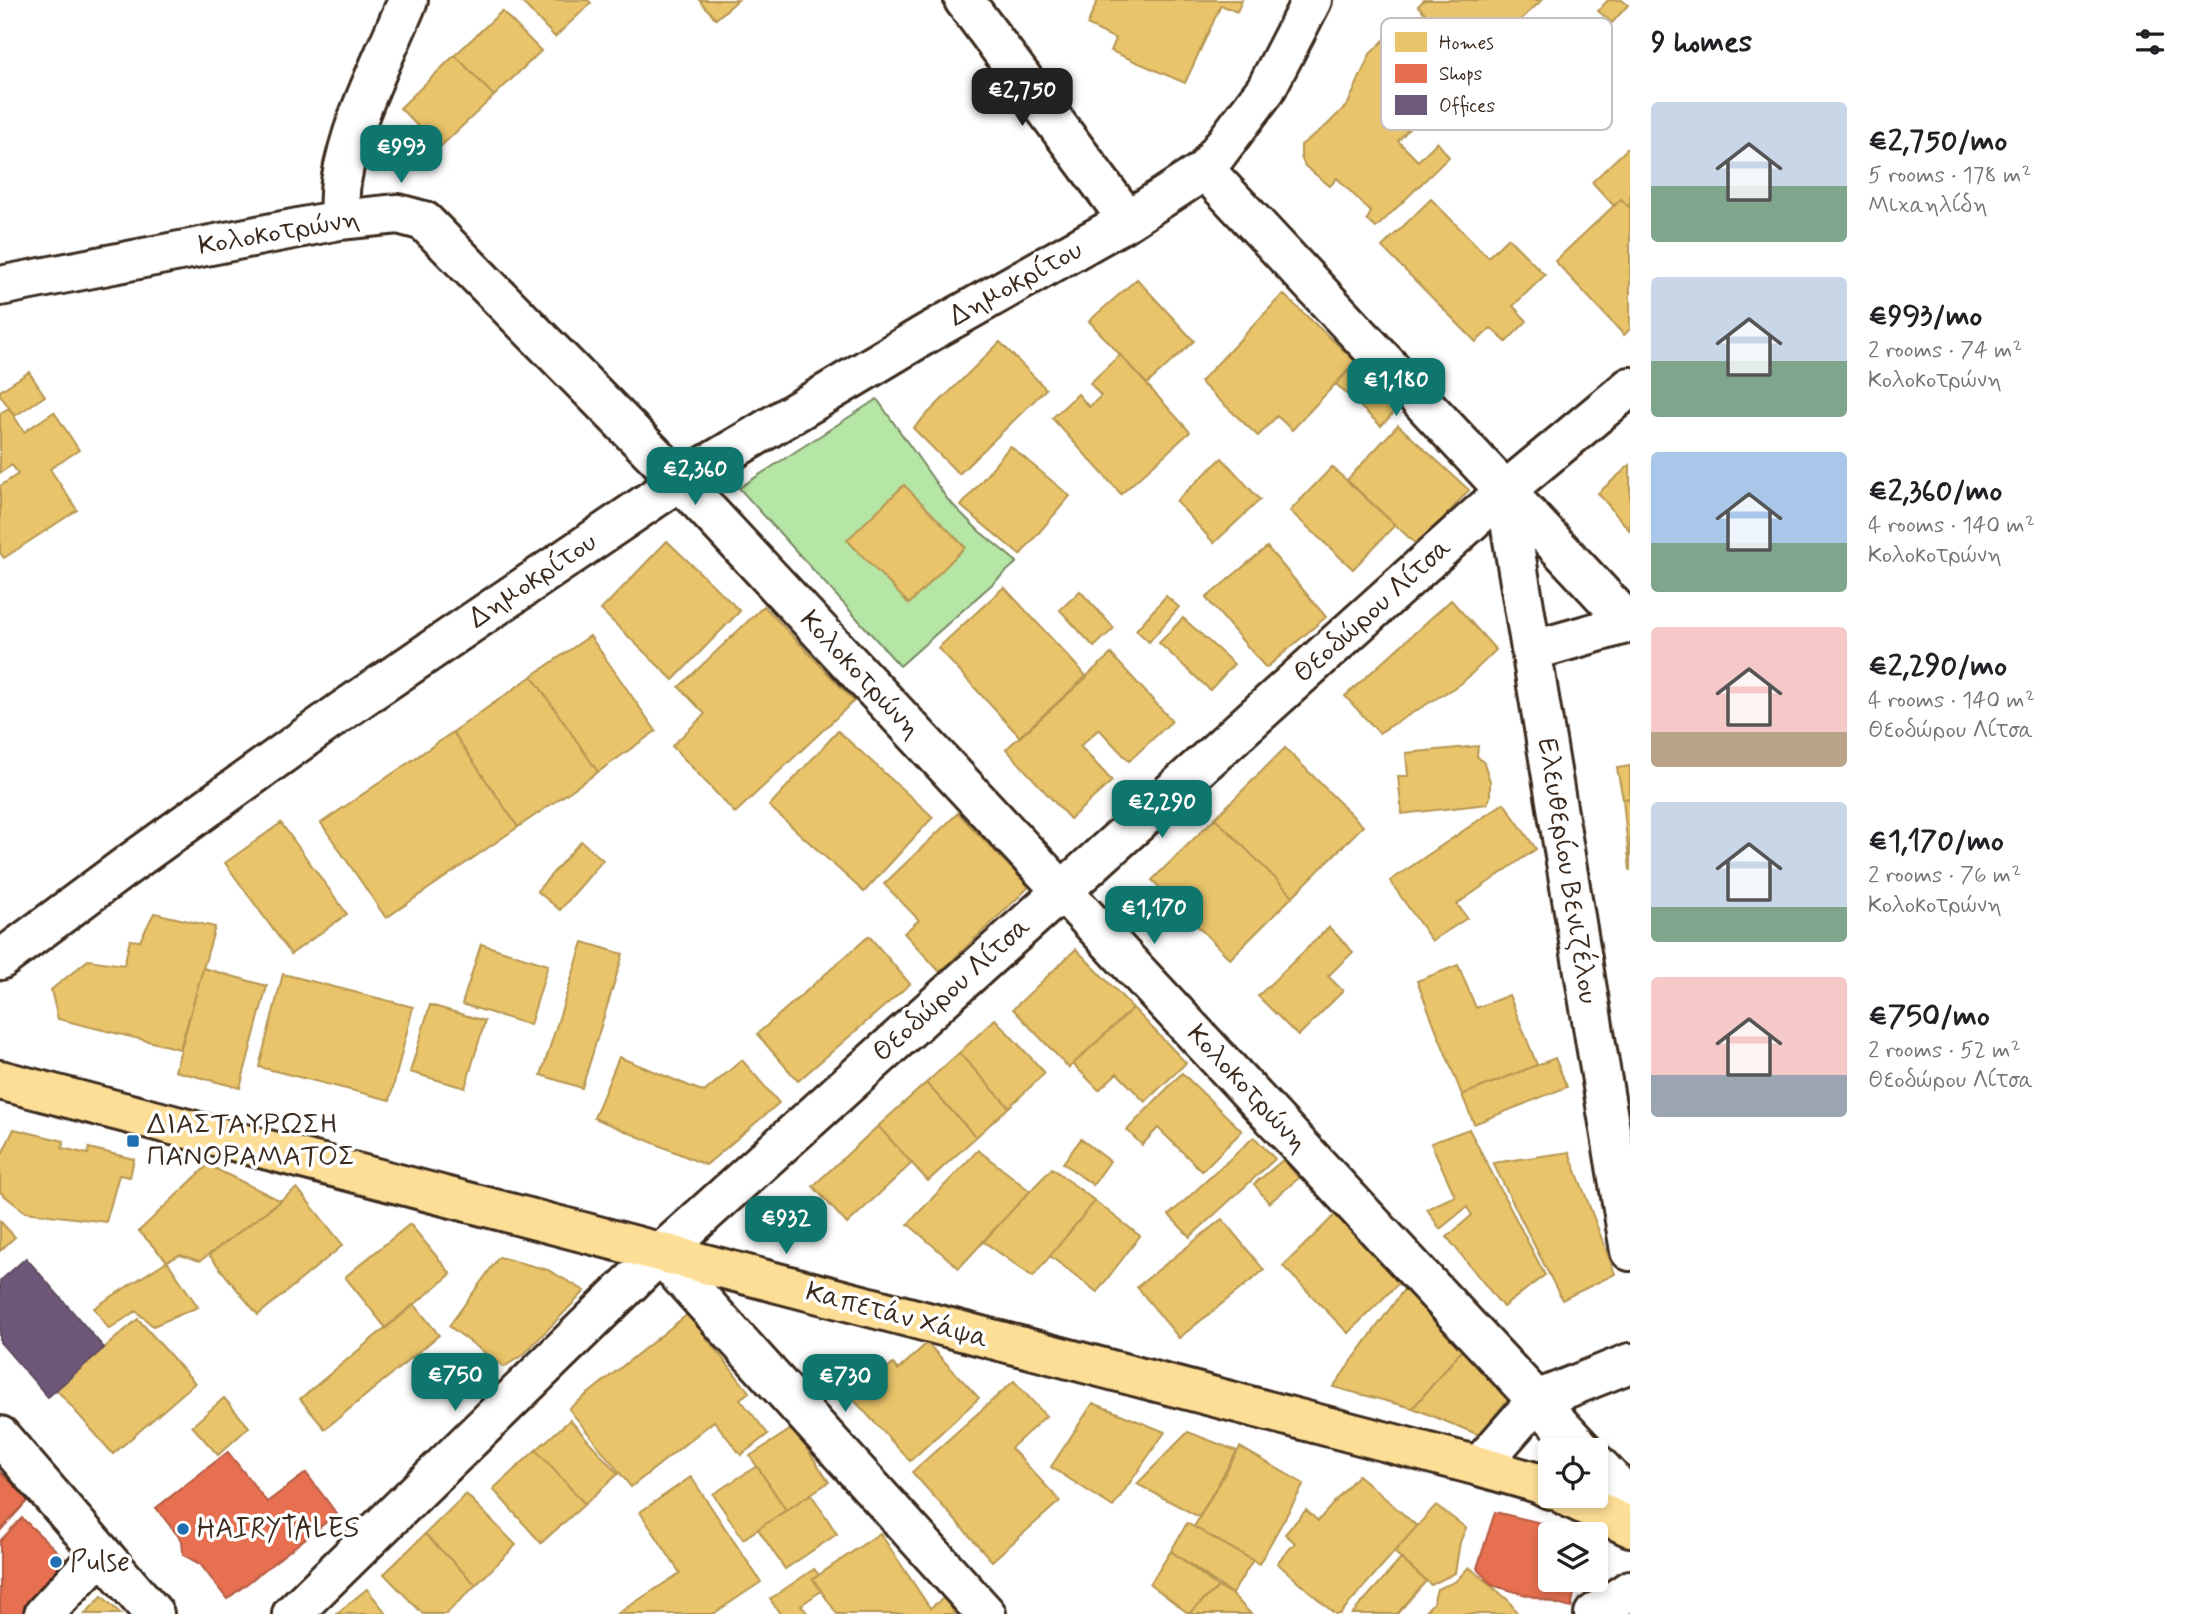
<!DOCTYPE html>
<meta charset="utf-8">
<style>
body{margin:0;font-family:Mynerve,sans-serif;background:#f2f2f2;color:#202124;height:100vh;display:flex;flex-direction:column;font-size:26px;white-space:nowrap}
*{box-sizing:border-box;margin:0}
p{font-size:23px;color:#757577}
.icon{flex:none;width:38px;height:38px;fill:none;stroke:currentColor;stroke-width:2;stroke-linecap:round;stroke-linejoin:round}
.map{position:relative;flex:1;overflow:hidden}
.sheet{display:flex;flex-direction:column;background:#fff;width:560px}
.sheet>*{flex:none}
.tools{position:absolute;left:1538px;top:1438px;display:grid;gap:14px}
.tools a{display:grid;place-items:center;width:70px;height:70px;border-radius:7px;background:#fff;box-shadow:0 4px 10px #0003;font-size:35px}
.price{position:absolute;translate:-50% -60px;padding:0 16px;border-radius:14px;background:#0f766e;color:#fff;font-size:23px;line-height:46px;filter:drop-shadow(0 2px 4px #0008)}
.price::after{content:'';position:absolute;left:50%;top:42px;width:21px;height:16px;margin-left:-10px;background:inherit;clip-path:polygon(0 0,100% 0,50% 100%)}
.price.on{background:#222;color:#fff}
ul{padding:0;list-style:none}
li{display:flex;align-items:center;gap:21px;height:175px;padding:0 21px}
li span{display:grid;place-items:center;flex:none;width:196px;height:140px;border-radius:7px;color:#555}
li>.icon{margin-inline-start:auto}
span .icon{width:84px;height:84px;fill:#fffc;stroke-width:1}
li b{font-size:30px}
h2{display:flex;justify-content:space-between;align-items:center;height:84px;padding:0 21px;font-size:30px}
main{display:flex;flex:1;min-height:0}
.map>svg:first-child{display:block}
.green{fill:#b6e6a6;stroke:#788862;stroke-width:2}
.homes{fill:#e9c46a;stroke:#b59653;stroke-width:2}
.shops{fill:#e76f51;stroke:#b35a42;stroke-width:2}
.offices{fill:#6d597a;stroke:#5e4b5e;stroke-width:2}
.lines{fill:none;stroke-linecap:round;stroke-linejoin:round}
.minor-casing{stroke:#3b2a1e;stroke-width:44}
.major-casing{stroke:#3b2a1e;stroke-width:44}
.minor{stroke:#fff;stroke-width:38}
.major{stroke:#fdde96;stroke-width:38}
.poi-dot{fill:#1f6fb2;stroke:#fff;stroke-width:2.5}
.labels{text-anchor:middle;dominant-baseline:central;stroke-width:7;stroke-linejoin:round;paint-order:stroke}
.street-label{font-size:28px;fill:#3b2a1e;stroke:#fff}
.poi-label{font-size:28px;fill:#3b2a1e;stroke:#fff;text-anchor:start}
.key{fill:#fff;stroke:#c4bfbc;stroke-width:2}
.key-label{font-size:19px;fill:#3b2a1e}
</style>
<main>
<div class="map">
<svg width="1630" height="1614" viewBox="0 0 1630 1614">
<rect width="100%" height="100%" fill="#fff"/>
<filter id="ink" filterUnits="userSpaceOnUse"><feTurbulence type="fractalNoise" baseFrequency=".0143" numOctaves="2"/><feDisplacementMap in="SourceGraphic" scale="14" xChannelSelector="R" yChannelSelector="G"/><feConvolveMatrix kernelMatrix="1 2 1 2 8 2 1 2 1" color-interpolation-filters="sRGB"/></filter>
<g filter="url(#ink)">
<path class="green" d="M877 399 948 500 979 531 1017 562 900 666 739 488Z"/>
<path class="homes" d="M520 0H588L591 3 555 37Z
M699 0H738L716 19Z
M1098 0H1242L1237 12 1221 5 1185 83 1111 51 1116 39 1087 25Z
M1424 0H1542L1473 64 1418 6Z
M1608 0H1622L1628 5 1612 23 1598 11Z
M502 11 541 51 494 96 455 55Z
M1390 34 1429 72 1401 105 1416 121 1398 141 1418 161 1437 142 1449 157 1376 228 1367 220 1371 212 1337 178 1330 186 1305 166 1301 157V145L1327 125 1348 104 1370 54Z
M455 55 494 96 439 148 400 108Z
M1630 146V208L1621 199 1614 206 1592 182Z
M1431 199 1488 257 1508 238 1545 275 1513 306 1527 321 1506 342 1491 328 1476 342 1382 247Z
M1621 199 1630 208V329L1624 335 1555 261Z
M1137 279 1194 341 1147 384 1089 321Z
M1283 294 1356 362 1292 430 1277 416 1258 436 1200 382Z
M1000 342 1046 389 959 474 913 428Z
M1120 355 1190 432 1121 494 1052 418 1078 394 1089 407 1101 396 1090 383Z
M1359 359 1405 401 1381 426 1336 384Z
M29 372 45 396 15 416 0 395V391Z
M9 408 24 432 54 412 79 450 50 469 77 510 4 558 0 553V486L18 474 12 465 0 473V413Z
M1398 425 1469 490 1418 546 1347 480Z
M1010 446 1070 496 1020 555 961 506Z
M1222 458 1260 500 1214 543 1176 501Z
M1630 465V531L1598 493Z
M1332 467 1395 525 1353 569 1290 511Z
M904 485 965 547 909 604 847 540Z
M667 541 740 611 673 680 601 610Z
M1267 547 1326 617 1266 668 1206 598Z
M1004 587 1087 677 1020 737 938 648Z
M1080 591 1114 628 1094 647 1060 610Z
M1166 596 1179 607 1149 642 1136 630Z
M1451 600 1496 650 1462 683 1379 733 1345 696Z
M764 606 854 701 735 813 672 746 705 714 679 687Z
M1183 618 1234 664 1210 690 1159 643Z
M590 636 656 731 598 772 532 676Z
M1111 654 1172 721 1129 761 1099 729 1080 746 1112 781 1070 819 1006 749Z
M532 676 598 772 518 827 453 732Z
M838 731 933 817 864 892 769 806Z
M453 732 518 827 386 918 321 823Z
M1478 746 1477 756 1484 763 1490 781V797L1487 804 1402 814 1398 776H1408L1406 753Z
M1285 748 1363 826 1293 896 1215 818Z
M1630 766V798L1623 799 1617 768Z
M1630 798V871L1623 799Z
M1504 803 1536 849 1457 904 1467 918 1432 941 1390 881Z
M958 813 1029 887 940 972 904 933 919 920 884 884Z
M1215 818 1293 896 1230 959 1152 880Z
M281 823 347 914 291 954 225 863Z
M581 841 603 860 560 910 537 891Z
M154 913 215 927 180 1049 58 1019 51 990 88 960 124 965 130 940 140 941Z
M1329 927 1353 952 1328 976 1343 991 1298 1036 1258 996Z
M869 936 910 984 798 1081 757 1034Z
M583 942 623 954 582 1088 541 1075Z
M481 944 548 965 530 1025 462 1004Z
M1076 949 1133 1008 1069 1068 1013 1009Z
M1458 965 1476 1008 1509 995 1537 1065 1462 1095 1417 981Z
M203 968 267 986 240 1088 175 1071Z
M283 974 413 1007 390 1100 259 1067Z
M430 1005 485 1021 465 1088 410 1072Z
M1133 1008 1186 1063 1145 1102 1117 1073 1099 1090 1073 1064Z
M995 1019 1045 1073 1009 1107 959 1053Z
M959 1053 1009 1107 976 1137 926 1083Z
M619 1057 704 1092 742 1060 779 1103 706 1165 594 1118Z
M1555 1058 1567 1087 1474 1124 1462 1095Z
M1182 1073 1242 1131 1202 1171 1158 1128 1142 1145 1127 1130Z
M926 1083 976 1137 928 1181 878 1126Z
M878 1126 912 1163 847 1224 813 1186Z
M14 1129 64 1141 62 1148 88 1154 89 1148 134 1159 130 1177 119 1175 106 1222 25 1212 0 1192V1158Z
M1469 1129 1545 1275 1503 1307 1447 1237 1472 1215 1467 1207 1440 1229 1427 1209 1455 1196 1431 1143Z
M1254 1137 1275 1159 1190 1237 1169 1215Z
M1081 1139 1110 1161 1093 1185 1063 1163Z
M978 1150 1030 1191 959 1268 908 1224Z
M1569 1152 1615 1274 1562 1300 1493 1163Z
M1283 1160 1299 1178 1269 1203 1254 1184Z
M208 1165 281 1201 200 1261 180 1255 167 1261 139 1231Z
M1052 1168 1095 1201 1033 1277 983 1241Z
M297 1188 343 1245 258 1315 209 1255Z
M1095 1201 1140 1236 1097 1292 1050 1256Z
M1341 1209 1406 1276 1348 1333 1283 1266Z
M1222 1219 1264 1270 1179 1338 1137 1287Z
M0 1221 15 1237 0 1251Z
M410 1224 451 1274 386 1328 345 1277Z
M499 1257 548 1270 585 1291 524 1354 504 1367 449 1326Z
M167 1261 198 1307 153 1326 136 1311 109 1329 94 1308Z
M1405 1288 1469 1342 1413 1408 1333 1387Z
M414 1304 439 1335 325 1429 300 1399Z
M688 1314 749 1392 740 1399 768 1434 741 1455 714 1421 631 1487 569 1409Z
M138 1319 195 1383 113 1454 56 1389Z
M927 1343 979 1398 910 1461 853 1399 893 1364 898 1370Z
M1464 1347 1514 1392 1479 1435 1413 1408Z
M1014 1381 1046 1416 1011 1448 1060 1501 992 1561 912 1472Z
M224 1398 249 1427 218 1455 192 1426Z
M1093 1403 1165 1432 1113 1507 1051 1467Z
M570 1420 618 1474 585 1504 536 1450Z
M793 1428 829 1482 786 1510 750 1456Z
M1188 1432 1237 1451 1199 1517 1137 1484Z
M1240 1447 1304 1484 1259 1564 1194 1527Z
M536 1450 585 1504 541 1543 493 1489Z
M757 1466 786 1510 743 1539 713 1494Z
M1358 1475 1417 1526 1340 1614H1335L1277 1563 1295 1543 1285 1534 1306 1510 1318 1521Z
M691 1477 761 1582 713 1614H617L680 1573 640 1512Z
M466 1494 516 1545 476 1585 425 1534Z
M811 1494 837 1534 785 1569 758 1529Z
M1436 1505 1466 1528 1460 1542 1455 1573 1431 1585 1394 1552Z
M1187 1523 1253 1560 1232 1594 1171 1551Z
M880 1533 930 1608 944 1598 955 1614H837L813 1579Z
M425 1534 476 1585 446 1614H423L384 1574Z
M1171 1551 1218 1587 1189 1614 1150 1584Z
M1401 1559 1426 1581 1397 1614H1352Z
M1469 1567 1508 1600 1518 1614H1423L1433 1603 1437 1589 1455 1582Z
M814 1569 819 1575 813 1579 821 1591 801 1605 808 1614H780L770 1599Z
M1218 1587 1232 1594 1251 1614H1188Z
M367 1589 387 1614H336Z
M102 1596 121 1614H85Z"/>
<path class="shops" d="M228 1452 267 1502 306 1473 337 1514 227 1599 200 1564 183 1555 182 1541 156 1508Z
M0 1472 29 1499 0 1531Z
M1495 1512 1588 1534 1550 1535V1580H1577L1571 1608 1492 1585 1477 1568Z
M22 1518 75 1568 32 1614H0V1541Z"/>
<path class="offices" d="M26 1258 104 1348 48 1397 0 1342V1281Z"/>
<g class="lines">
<defs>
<path id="minor" d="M964 0 1128 220
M1205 170 1630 624
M339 220C340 208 339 195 341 182 351 119 384 59 408 0
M0 286 339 220 398 214 424 221 680 481 1584 1451
M1505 491 1630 1251
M1531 651 1629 623
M0 960 125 867 345 709 680 481 926 334 1128 220 1205 170 1266 89 1312 0
M660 1254 986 1614
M0 1436 154 1614
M1596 1463 1630 1499
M1479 1466 1537 1400 1630 1363
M44 1614 101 1553
M292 1614 660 1254 1505 491 1630 387
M1594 1614 1630 1590"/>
<path id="major" d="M0 1080 1479 1466 1538 1483 1550 1489
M1566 1496 1630 1527"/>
</defs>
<use href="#minor" class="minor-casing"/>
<use href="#major" class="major-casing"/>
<use href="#minor" class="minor"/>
<use href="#major" class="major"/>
</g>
</g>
<g class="poi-dot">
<rect x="126" y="1134" width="14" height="14" rx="3.5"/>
<circle cx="183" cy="1529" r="7"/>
<circle cx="56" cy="1562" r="7"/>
</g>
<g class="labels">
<g class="street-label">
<text transform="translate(279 233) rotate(-10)">Κολοκοτρώνη</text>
<text transform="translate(1016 284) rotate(-29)">Δημοκρίτου</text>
<text transform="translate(533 581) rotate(-34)">Δημοκρίτου</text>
<text transform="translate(1373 611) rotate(-42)">Θεοδώρου Λίτσα</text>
<text transform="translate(860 675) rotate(47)">Κολοκοτρώνη</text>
<text transform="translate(1567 871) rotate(81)">Ελευθερίου Βενιζέλου</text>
<text transform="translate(952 990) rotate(-42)">Θεοδώρου Λίτσα</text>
<text transform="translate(1247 1089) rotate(47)">Κολοκοτρώνη</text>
<text transform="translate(897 1316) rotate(15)">Καπετάν Χάψα</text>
</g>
<g class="poi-label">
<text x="147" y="1125">ΔΙΑΣΤΑΥΡΩΣΗ<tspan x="147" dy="32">ΠΑΝΟΡΑΜΑΤΟΣ</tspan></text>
<text x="197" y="1529">HAIRYTALES</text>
<text x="70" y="1562">Pulse</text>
</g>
</g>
<rect x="1381" y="18" width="231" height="112" rx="10" class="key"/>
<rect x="1395" y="32" width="32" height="20" fill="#e9c46a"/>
<rect x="1395" y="64" width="32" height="19" fill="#e76f51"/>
<rect x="1395" y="95" width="32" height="20" fill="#6d597a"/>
<g class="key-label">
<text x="1439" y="49">Homes</text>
<text x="1439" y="80">Shops</text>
<text x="1439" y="112">Offices</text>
</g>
</svg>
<div class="tools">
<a><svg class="icon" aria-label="locate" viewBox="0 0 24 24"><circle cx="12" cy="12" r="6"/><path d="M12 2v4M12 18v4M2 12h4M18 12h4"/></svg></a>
<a><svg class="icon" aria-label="layers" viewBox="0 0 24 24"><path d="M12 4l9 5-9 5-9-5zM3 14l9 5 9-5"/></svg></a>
</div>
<b class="price on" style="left:1022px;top:128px">€2,750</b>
<b class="price" style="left:401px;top:185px">€993</b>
<b class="price" style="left:1396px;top:418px">€1,180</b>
<b class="price" style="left:695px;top:507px">€2,360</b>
<b class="price" style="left:1162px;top:840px">€2,290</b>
<b class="price" style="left:1154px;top:946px">€1,170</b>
<b class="price" style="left:786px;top:1256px">€932</b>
<b class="price" style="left:455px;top:1413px">€750</b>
<b class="price" style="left:845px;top:1414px">€730</b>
</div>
<section class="sheet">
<h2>9 homes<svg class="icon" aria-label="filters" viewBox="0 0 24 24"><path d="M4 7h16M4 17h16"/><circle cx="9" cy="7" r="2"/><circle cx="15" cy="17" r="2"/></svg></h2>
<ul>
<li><span style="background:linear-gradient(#c9d6e8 60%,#7fa58c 0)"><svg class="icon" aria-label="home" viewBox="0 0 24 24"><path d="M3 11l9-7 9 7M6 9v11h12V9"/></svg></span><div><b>€2,750/mo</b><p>5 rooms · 178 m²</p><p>Μιχαηλίδη</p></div></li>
<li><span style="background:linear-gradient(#c9d6e8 60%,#7fa58c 0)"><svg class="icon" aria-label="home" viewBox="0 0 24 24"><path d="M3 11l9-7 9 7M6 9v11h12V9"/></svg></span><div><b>€993/mo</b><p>2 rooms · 74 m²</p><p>Κολοκοτρώνη</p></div></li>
<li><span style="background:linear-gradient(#a9c7e8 65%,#7fa58c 0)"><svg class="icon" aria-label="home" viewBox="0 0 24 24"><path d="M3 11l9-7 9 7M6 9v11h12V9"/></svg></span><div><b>€2,360/mo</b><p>4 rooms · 140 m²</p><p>Κολοκοτρώνη</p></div></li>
<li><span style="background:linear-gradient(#f6c9c9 75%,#b9a48a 0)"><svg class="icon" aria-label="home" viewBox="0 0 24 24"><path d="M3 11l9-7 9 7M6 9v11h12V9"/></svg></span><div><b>€2,290/mo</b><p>4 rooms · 140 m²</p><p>Θεοδώρου Λίτσα</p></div></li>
<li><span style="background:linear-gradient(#c9d6e8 75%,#7fa58c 0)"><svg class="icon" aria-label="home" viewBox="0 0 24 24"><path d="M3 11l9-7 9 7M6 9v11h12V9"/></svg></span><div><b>€1,170/mo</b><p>2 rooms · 76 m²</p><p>Κολοκοτρώνη</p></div></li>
<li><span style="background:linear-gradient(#f6c9c9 70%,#9aa5b1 0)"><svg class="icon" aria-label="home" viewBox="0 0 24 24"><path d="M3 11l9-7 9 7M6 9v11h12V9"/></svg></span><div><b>€750/mo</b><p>2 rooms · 52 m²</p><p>Θεοδώρου Λίτσα</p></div></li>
</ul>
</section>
</main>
